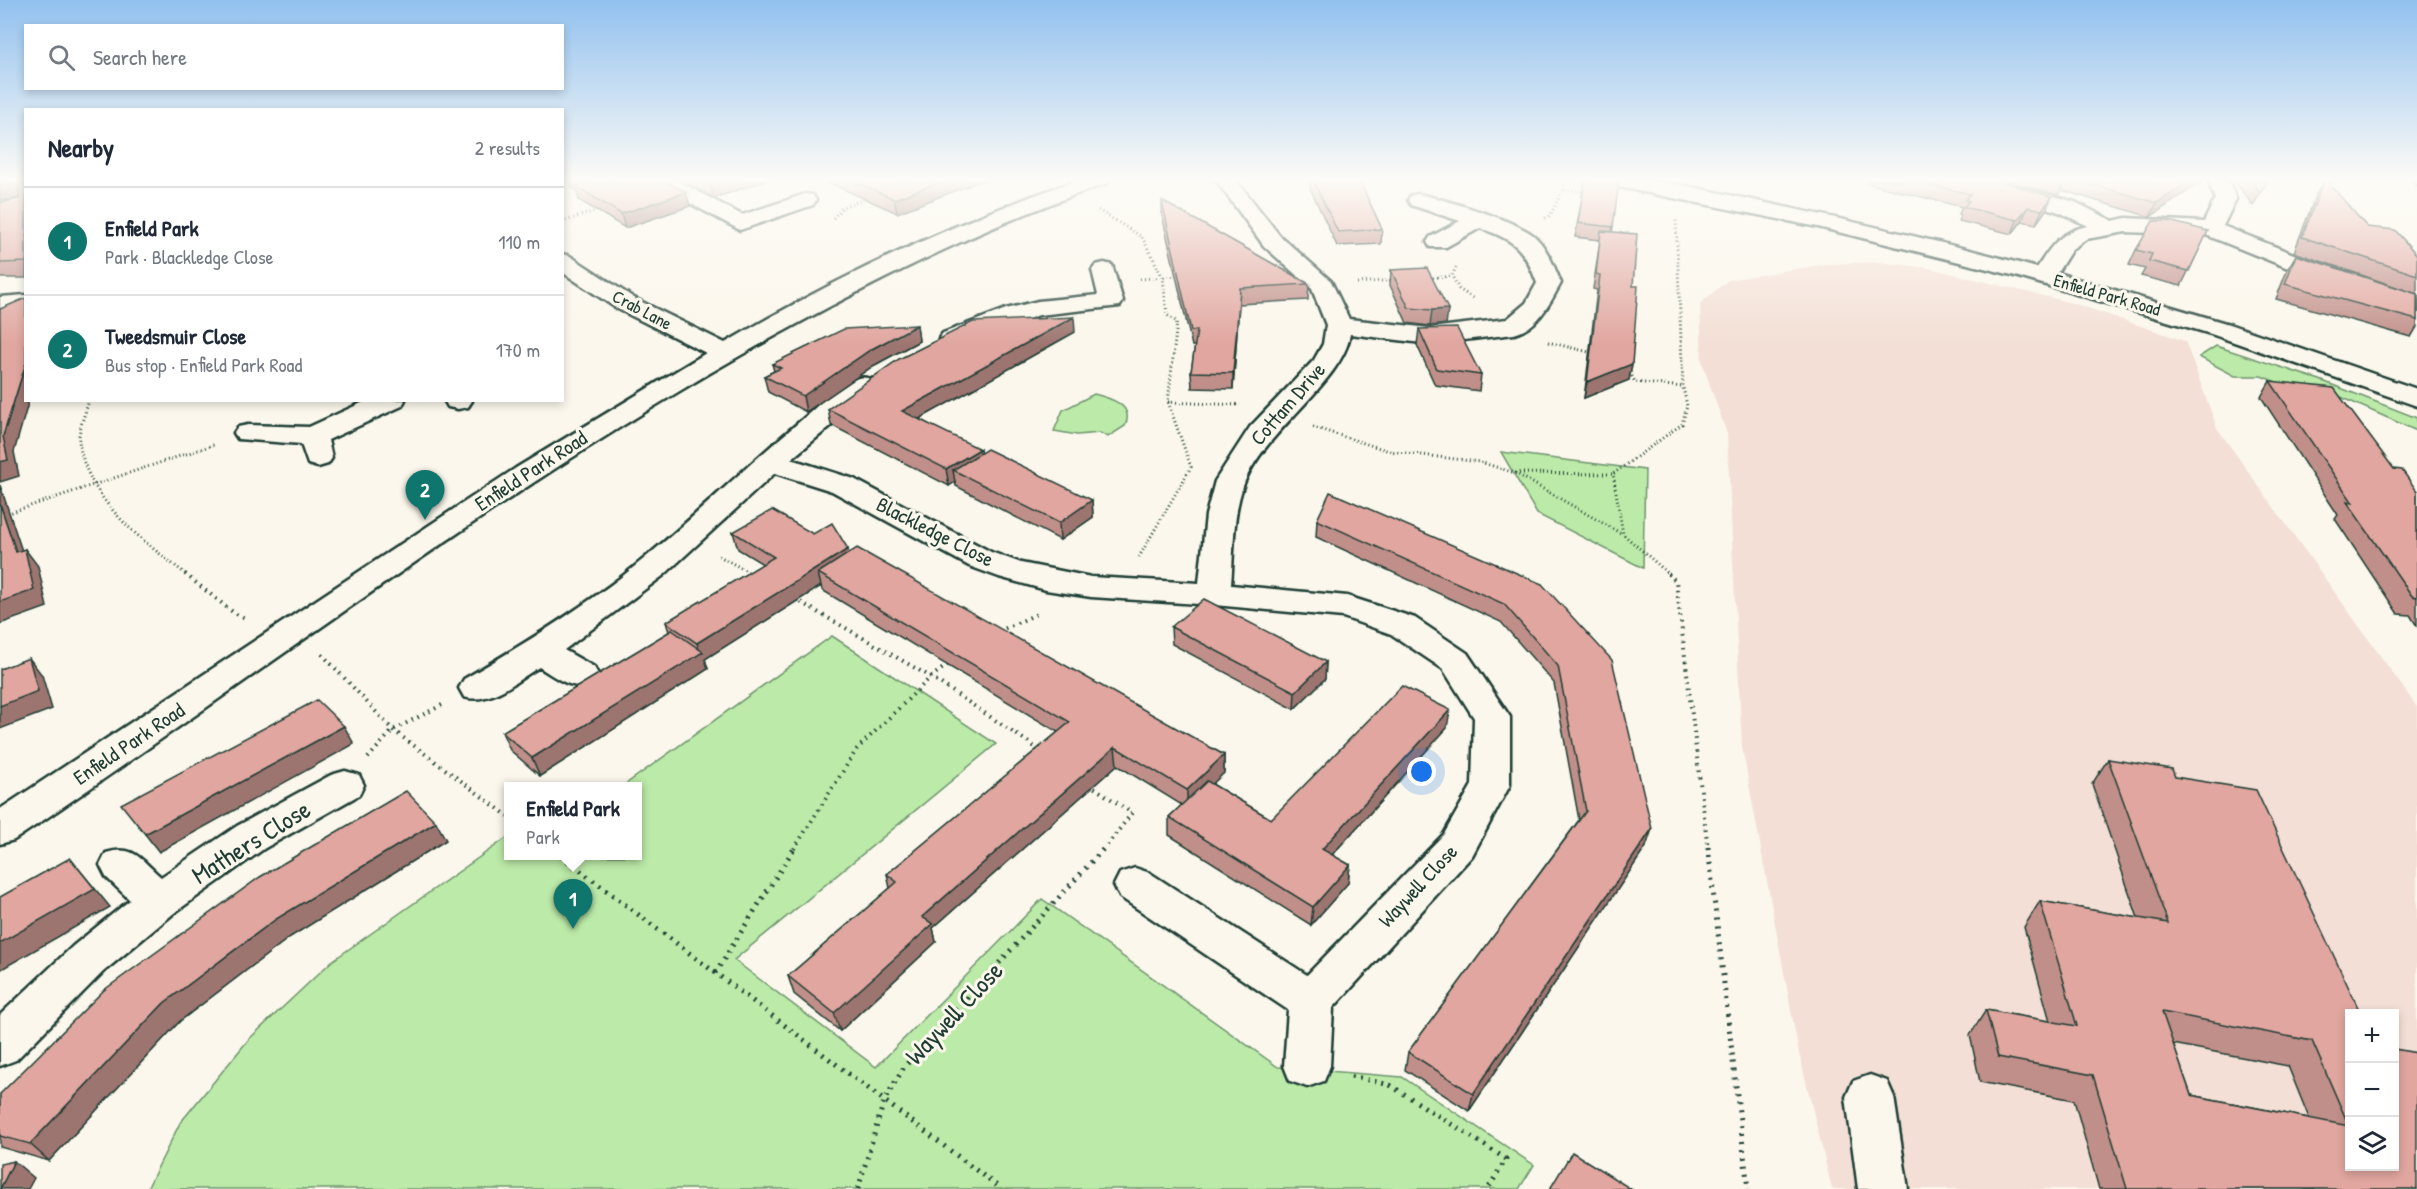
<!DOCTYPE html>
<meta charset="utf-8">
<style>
body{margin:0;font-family:"Patrick Hand",sans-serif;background:#f2f2f3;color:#1f2937}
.controls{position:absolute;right:18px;bottom:18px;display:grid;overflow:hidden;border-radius:0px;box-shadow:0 3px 9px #0003}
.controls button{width:54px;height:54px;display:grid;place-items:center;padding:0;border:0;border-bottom:2px solid #e0e1e3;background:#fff;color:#1f2937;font:30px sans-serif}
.you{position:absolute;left:1422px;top:772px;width:21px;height:21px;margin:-15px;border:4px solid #fff;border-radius:50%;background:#1a73e8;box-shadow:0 0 0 9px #1a73e833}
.badge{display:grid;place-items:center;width:39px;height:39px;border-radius:50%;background:#0f766e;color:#fff;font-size:20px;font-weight:700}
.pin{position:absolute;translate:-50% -50px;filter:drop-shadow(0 2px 3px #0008)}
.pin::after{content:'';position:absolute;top:32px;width:21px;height:18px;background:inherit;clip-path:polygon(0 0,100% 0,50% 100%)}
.popup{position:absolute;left:504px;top:782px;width:138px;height:78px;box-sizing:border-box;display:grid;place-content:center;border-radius:0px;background:#fff;filter:drop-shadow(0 2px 4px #0005);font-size:20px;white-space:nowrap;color:#747a83}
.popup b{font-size:22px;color:#1f2937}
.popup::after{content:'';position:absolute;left:50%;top:100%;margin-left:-12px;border:12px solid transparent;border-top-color:#fff}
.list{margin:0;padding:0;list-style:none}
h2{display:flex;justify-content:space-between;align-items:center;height:78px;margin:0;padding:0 24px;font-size:26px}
h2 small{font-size:20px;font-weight:400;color:#747a83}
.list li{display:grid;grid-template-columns:39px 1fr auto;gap:18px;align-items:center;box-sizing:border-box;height:108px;padding:0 24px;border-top:2px solid #e0e1e3}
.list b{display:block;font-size:22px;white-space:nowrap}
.list p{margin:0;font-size:20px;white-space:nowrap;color:#747a83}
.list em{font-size:20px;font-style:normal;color:#747a83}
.icon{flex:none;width:33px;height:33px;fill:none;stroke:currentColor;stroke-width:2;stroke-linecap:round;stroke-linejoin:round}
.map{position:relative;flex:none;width:2417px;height:1189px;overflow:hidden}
.search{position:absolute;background:#fff;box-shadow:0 3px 9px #0003;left:24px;top:24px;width:540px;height:66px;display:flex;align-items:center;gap:15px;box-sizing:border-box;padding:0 21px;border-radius:0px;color:#747a83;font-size:22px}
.panel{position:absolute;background:#fff;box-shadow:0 3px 9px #0003;left:24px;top:108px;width:540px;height:294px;border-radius:0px}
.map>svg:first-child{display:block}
.built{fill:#f3dfd5;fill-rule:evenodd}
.green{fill:#bceaa8;stroke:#6e946e;stroke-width:1.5}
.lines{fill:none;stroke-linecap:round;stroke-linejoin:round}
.minor-casing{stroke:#1f3d34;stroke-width:5}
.path-far2{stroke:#1f3d34;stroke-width:3;stroke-dasharray:1 3;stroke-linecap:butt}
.path-far1{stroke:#1f3d34;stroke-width:4;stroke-dasharray:1.5 5;stroke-linecap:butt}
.path{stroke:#1f3d34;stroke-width:5;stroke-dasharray:2 6;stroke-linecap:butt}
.minor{fill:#fbf7ec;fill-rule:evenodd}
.wall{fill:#c18f89;stroke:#1f3d34;stroke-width:1.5;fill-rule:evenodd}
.shaded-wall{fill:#9d746f;stroke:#1f3d34;stroke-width:1.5}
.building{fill:#e0a69f;stroke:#1f3d34;stroke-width:1.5;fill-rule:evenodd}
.labels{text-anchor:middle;stroke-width:6;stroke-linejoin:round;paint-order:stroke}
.far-street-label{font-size:18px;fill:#1f3d34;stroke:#fbf7ec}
.street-label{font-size:21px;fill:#1f3d34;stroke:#fbf7ec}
.near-street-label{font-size:26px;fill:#1f3d34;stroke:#fbf7ec}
</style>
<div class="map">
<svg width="2417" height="1189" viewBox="0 0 2417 1189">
<rect width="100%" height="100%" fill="#fbf7ec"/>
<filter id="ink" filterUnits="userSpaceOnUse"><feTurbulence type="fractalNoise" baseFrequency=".0167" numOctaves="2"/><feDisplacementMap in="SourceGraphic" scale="12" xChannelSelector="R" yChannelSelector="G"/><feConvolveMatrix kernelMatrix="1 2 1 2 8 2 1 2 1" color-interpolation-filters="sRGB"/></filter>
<g filter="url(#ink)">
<!-- built -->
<path class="built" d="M1879,262L1929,268L2076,304L2185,341L2217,428L2417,707V1189H1832L1799,1053L1742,747L1727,434L1702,362L1700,304L1728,280L1827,264ZM2350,1014H2394V1166H2350Z"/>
<!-- green -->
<g class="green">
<polygon points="2216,346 2320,380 2417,418 2417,431 2332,393 2309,394 2261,376 2235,376 2199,357"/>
<path d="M1094,394C1110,398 1135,405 1125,426L1108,437L1100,433L1077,435L1054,431L1063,410Z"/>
<polygon points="1501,452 1645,470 1643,568 1537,514"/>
<polygon points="832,636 996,744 734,960 876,1067 1042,899 1278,1067 1402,1077 1534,1165 1519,1189 147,1189 180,1123 249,1039 332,961 508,837 508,856 638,856 638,786 623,786"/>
</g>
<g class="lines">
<!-- minor casing -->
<g class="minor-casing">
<g id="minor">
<polygon points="651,180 676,180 742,215 805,194 813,195 816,200 813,205 740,230 654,184"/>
<path d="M1079,180H1109L1106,184C1002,219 904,267 808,318C528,468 277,664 14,840L0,844V809L516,468L706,353L616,308L562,272V254L570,256L634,298L725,343C836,278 957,220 1079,180Z"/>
<path d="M1216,180H1236L1280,236L1331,281L1349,319L1430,328L1507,319L1526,303L1537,283C1524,248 1515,240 1480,228L1446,247H1430L1427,242L1430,237L1460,221L1411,205L1408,200L1411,195L1419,194C1446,200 1512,219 1533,235C1547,247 1554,266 1561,283C1550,303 1538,328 1514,334L1430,344L1350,334C1344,380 1266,430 1245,481C1232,512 1234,552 1231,585L1347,596L1415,618L1467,653L1510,717V785L1472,856L1333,1008L1330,1066L1324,1081L1307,1087L1290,1081L1284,1066L1288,1010L1120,897L1114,885L1120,873L1135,868L1150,873L1307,975L1444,834L1472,785L1474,718L1443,669L1391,634L1343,617L1214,605L1091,597L1046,590L999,577L969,566L832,491L775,473L664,575L564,650L594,667L599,676L594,685C572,691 557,678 539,667C517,680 491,705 464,697L459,688L464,679C519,647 573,614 624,575C685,527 739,472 798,423C815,409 835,387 856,379C862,376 867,378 873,379L877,385L873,391L791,459L854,479L991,552L1021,563L1091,577L1199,583L1206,515L1215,481L1250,427L1314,360L1323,344L1326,325L1312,289L1264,246Z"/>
<path d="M1604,180C1654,175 1707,191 1757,201C1851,221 1945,242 2037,268C2051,246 2061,231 2088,226L2059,212L1968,184L1965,180H1996L2075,202L2113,221L2126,218L2204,222L2215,199L2208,180H2228L2236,199L2223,226L2309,260L2417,296V311L2293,270L2206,235L2126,232L2086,239L2072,249L2057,273L2229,324L2417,389V406L2211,334L2012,275L1818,227L1614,186L1607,184Z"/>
<polygon points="1104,263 1112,265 1123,301 1120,306 1039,315 952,346 943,343 939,338 943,333 1006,309 1038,301 1098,295 1092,270 1096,265"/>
<polygon points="26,295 26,309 0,311 0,297"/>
<polygon points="368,400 405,400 402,406 328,440 332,458 328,464 318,467 308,464 301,444 238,439 234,433 238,427 248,425 309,427"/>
<polygon points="444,400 472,400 472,401 468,407 458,409 448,407"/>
<path d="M345,771L359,775L364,785L359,795L265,848L174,913L103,972L16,1060L0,1066V1015L73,946L130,900L106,877L100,865L106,853C134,844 141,860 161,877L237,826L331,775Z"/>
<polygon points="1870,1075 1887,1081 1894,1097 1908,1189 1858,1189 1846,1097 1853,1081"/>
</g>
</g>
<!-- path-far2 -->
<g class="path-far2">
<polyline points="1563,190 1564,180"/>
<polyline points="840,208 870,197"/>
<polyline points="1098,210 1142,237 1163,278 1167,315 1177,322 1168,402 1191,467 1139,557"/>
<polyline points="833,218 842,208"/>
<polyline points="1545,218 1550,216 1563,190 1585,192"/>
<polyline points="562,222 602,209"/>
<polyline points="1456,267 1452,276 1459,289 1474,299"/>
<polyline points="1429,278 1452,276"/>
<polyline points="1140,279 1180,276"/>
<polyline points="1357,283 1394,280"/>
<polyline points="1548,342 1593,353"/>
<polyline points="1628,369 1635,382 1683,387"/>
<path d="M89,400C86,412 78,429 79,441C87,501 142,540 187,575"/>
<polyline points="1168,402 1240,405"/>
<polyline points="1313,427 1389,451 1480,462 1515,473 1622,534"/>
<polyline points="1515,473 1613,474"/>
<polyline points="0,516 216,444"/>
<polyline points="719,556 752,574"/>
<polyline points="1670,575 1623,534 1613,474 1682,424 1687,406 1683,387 1676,220"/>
</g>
<!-- path-far1 -->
<g class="path-far1">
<polyline points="185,574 234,613 247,619"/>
<polyline points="1668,574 1676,581 1708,849"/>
<polyline points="795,599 931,677 1041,751"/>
<polyline points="999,631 1039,613"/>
<polyline points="322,654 393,730 508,816"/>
<polyline points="368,758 393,730 444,704"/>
<polyline points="1089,784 1132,813 1104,849"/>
<polyline points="794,849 857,749 931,677 950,663"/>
</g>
<!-- path -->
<g class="path">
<polyline points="1708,847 1748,1189"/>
<polyline points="561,856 1001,1189"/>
<polyline points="715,973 795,847"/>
<polyline points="1351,1076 1390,1085 1506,1159 1488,1189"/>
<polyline points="858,1189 884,1101 904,1067 1105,847"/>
</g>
<!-- minor -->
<use href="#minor" class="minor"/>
</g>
<!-- wall -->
<g class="wall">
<polygon points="26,180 26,278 0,278 0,203 19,199"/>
<polygon points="570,180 663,180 690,206 625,228 579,200 576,190 572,188"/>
<polygon points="680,180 767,180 714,198"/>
<polygon points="823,180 983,180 897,213"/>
<polygon points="1310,180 1359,180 1382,229 1381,244 1337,246 1310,188"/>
<polygon points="1585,180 1613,227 1612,232 1633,286 1632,364 1629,380 1584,398 1597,290 1593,289 1600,240 1575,237"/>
<polygon points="1867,180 1996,180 2046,210 2036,224 2022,221 2012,234 1959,221 1961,215 1959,214 1962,207 1866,183"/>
<polygon points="2003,180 2204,180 2150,217 2061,190 2058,195"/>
<polygon points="2234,180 2268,180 2253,206"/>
<polygon points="2324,180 2367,227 2417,255 2417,294 2294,252 2317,192"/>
<polygon points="2411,180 2417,180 2417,186"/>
<polygon points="1162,201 1309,284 1308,300 1239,304 1233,389 1192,388 1191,372 1195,346 1192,346 1162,215"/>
<polygon points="2208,231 2181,286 2141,276 2145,269 2129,265 2136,250"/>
<polygon points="2296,255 2417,294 2417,327 2411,337 2276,299 2287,270"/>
<polygon points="1391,270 1448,309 1446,324 1430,326 1407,323 1390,285"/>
<polygon points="917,325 919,341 873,366 806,412 768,392 764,376 774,371 772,364"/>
<polygon points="1419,329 1481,375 1479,391 1435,385 1417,345"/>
<polygon points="1075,332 919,419 980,453 1092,500 1093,517 1060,540 956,486 955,482 949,486 831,425 828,409"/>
<polygon points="2270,381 2394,469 2417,491 2417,626 2410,615 2398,614 2335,519 2338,515 2261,397"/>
<polygon points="1317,520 1542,584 1646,847 1469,1111 1405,1070 1408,1052 1579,820 1554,683 1501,622 1316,537"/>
<polygon points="733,532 813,534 849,553 1224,755 1224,773 1212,784 1271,819 1447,728 1332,855 1350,865 1348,883 1311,925 1169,835 1169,817 1182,805 1117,765 933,928 936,942 840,1031 794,994 788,976 890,888 887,874 1058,732 822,590 821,586 705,659 708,669 540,776 510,750 502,732 669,632 666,622 763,564 738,549"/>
<polygon points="1171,627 1326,662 1325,679 1294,709 1172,644"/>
<path d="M2108,759L2175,777L2417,1189H2099L2074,1100L1980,1082L1970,1035L1986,1010L2050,1021L2024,927L2040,901L2138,918L2092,784ZM2173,1044L2288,1066L2309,1118L2191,1095Z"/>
<polygon points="446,840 290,937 180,1021 49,1161 0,1147 0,1094"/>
</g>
<!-- shaded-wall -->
<g class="shaded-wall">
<polygon points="723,180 767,180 714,198 710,184"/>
<polygon points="945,180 983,180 897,213 894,199"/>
<polygon points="2065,180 2066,180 2061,190 2058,195"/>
<polygon points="2191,180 2204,180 2150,217 2157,203"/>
<polygon points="19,183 26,198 0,201 0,186"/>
<polygon points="686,192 690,206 625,228 621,214"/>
<polygon points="2052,197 2046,210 2036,224 2042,210"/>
<polygon points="2028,207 2022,221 2012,234 2017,220"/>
<polygon points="1240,288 1239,304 1233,389 1233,373"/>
<polygon points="1448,309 1446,324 1430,326 1432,310"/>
<polygon points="1074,317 1075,332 905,427 902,411"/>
<polygon points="917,325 919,341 873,366 806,412 803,396 870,350"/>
<polygon points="26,363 26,400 29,400 14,452 19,476 0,482 0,462 3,436"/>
<polygon points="1632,364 1629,380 1584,398 1587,382"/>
<polygon points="980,449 982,465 953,470 955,482 949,486 946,469"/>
<polygon points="0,485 28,569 16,552 0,504"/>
<polygon points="1092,500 1093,517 1060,540 1059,523"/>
<polygon points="25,549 38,566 47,607 0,624 0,602"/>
<polygon points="848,549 852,566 818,573 821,586 705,659 708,669 540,776 532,758 700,653 697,643"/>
<polygon points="29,658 42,675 52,709 0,729 0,706"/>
<polygon points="1326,662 1325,679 1294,709 1295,692"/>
<polygon points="1450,710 1447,728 1321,867 1322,849"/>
<polygon points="344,726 354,744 159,852 145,834"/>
<polygon points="1115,747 1117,765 933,928 936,942 840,1031 834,1013 922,917"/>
<polygon points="1224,755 1224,773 1187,808 1187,790"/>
<polygon points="436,822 446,840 290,937 180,1021 49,1161 30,1144 164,1003 276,919"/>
<polygon points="1652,829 1646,847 1469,1111 1473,1094"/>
<polygon points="70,858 110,907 0,970 0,943"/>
<polygon points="1350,865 1348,883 1311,925 1313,907"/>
<polygon points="14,1161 34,1178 28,1189 0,1189"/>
</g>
<!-- building -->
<g class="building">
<polygon points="0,180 26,180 26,262 0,263 0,203 19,199 19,183 0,186"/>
<polygon points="579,180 663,180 686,192 621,214 575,186 585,183"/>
<polygon points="703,180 723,180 710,184"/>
<polygon points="851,180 945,180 894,199"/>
<polygon points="1313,180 1359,180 1382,229 1338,232"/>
<polygon points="1585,180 1619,180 1613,227 1578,223"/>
<polygon points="1911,180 1996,180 2052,197 2042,210 2028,207 2017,220 1964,207 1969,201 1965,200 1970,194"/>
<polygon points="2077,180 2191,180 2157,203"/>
<polygon points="2251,180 2268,180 2260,193"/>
<polygon points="2324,180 2326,180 2367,227 2395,230 2417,255 2417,275 2302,237"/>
<polygon points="1162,201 1309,284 1240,288 1233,373 1191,372 1197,330 1191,331"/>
<polygon points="2153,221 2169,221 2208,231 2189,271 2149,261 2152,254 2136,250"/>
<polygon points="1601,231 1637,234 1633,286 1638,286 1632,364 1587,382 1600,275 1596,274"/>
<polygon points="2296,255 2417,294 2417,320 2285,284"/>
<polygon points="1427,268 1448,309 1432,310 1409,308 1391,270"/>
<polygon points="26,298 26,363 3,436 8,460 0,462 0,309"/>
<polygon points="1074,317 902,411 980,449 946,469 828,409 899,359 973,322"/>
<polygon points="917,325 870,350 803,396 764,376 781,368 772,364 844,329"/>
<polygon points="1457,328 1481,375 1437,369 1419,329"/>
<polygon points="2270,381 2334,388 2394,469 2402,470 2417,491 2417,597 2412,596 2347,502 2353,503"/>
<polygon points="987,449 1092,500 1059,523 953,470"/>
<polygon points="1330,492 1542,584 1612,660 1652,829 1473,1094 1408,1052 1586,811 1558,666 1504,604 1317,520"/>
<polygon points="0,504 16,552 25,549 34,590 0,602"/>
<polygon points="772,510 813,534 832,523 848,549 697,643 666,622 774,557 733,532"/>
<polygon points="857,548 1224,755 1187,790 1115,747 922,917 933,924 834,1013 788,976 897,882 887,874 1070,722 818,573"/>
<polygon points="1204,599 1326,662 1295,692 1171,627"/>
<polygon points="672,630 703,652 532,758 502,732"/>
<polygon points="29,658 38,691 0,706 0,669"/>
<polygon points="1402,686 1450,710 1322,849 1350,865 1313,907 1169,817 1207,781 1271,819"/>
<polygon points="317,700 344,726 145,834 121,804"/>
<path d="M2108,759L2172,769L2175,777L2256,790L2361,1014H2349V1167H2394V1049L2417,1053V1189H2127L2093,1075L1998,1057L1986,1010L2077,1026L2040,901L2168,923ZM2162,1012L2312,1041L2349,1126L2191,1095Z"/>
<polygon points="406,791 436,822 276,919 164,1003 30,1144 0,1136 0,1094 104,990 260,877"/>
<polygon points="70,858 95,889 0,943 0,897"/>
<polygon points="1572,1152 1631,1189 1550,1189"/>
<polygon points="14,1161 0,1189 0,1164"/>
</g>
</g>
<!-- sky -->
<linearGradient id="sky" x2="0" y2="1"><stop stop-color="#92c1ef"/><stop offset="0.52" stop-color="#fdfbf6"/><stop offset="1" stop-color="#fdfbf6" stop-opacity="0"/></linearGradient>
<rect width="2417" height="346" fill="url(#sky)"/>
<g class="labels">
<!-- far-street labels -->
<g class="far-street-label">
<text transform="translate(2107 295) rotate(16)" y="6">Enfield Park Road</text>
<text transform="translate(642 310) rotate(28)" y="6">Crab Lane</text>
</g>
<!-- street labels -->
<g class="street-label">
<text transform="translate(1288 404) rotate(-49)" y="7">Cottam Drive</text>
<text transform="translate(531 471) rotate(-33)" y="7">Enfield Park Road</text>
<text transform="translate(935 532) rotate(27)" y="7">Blackledge Close</text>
<text transform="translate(129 744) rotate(-34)" y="7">Enfield Park Road</text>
<text transform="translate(1418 886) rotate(-47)" y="7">Waywell Close</text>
</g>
<!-- near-street labels -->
<g class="near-street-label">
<text transform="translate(251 842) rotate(-32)" y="9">Mathers Close</text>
<text transform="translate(954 1013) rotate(-47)" y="9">Waywell Close</text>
</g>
</g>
</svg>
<div class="controls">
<button>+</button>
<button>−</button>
<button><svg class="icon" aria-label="layers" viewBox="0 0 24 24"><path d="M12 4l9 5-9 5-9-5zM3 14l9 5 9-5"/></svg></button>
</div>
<div class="you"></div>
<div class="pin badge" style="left:573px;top:929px">1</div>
<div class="popup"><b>Enfield Park</b>Park</div>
<div class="pin badge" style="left:425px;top:520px">2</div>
<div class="search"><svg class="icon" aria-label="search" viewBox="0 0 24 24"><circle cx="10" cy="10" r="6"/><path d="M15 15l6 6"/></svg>Search here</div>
<section class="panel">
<h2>Nearby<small>2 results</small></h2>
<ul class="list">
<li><span class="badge">1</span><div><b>Enfield Park</b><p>Park · Blackledge Close</p></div><em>110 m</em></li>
<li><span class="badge">2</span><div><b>Tweedsmuir Close</b><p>Bus stop · Enfield Park Road</p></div><em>170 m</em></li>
</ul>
</section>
</div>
